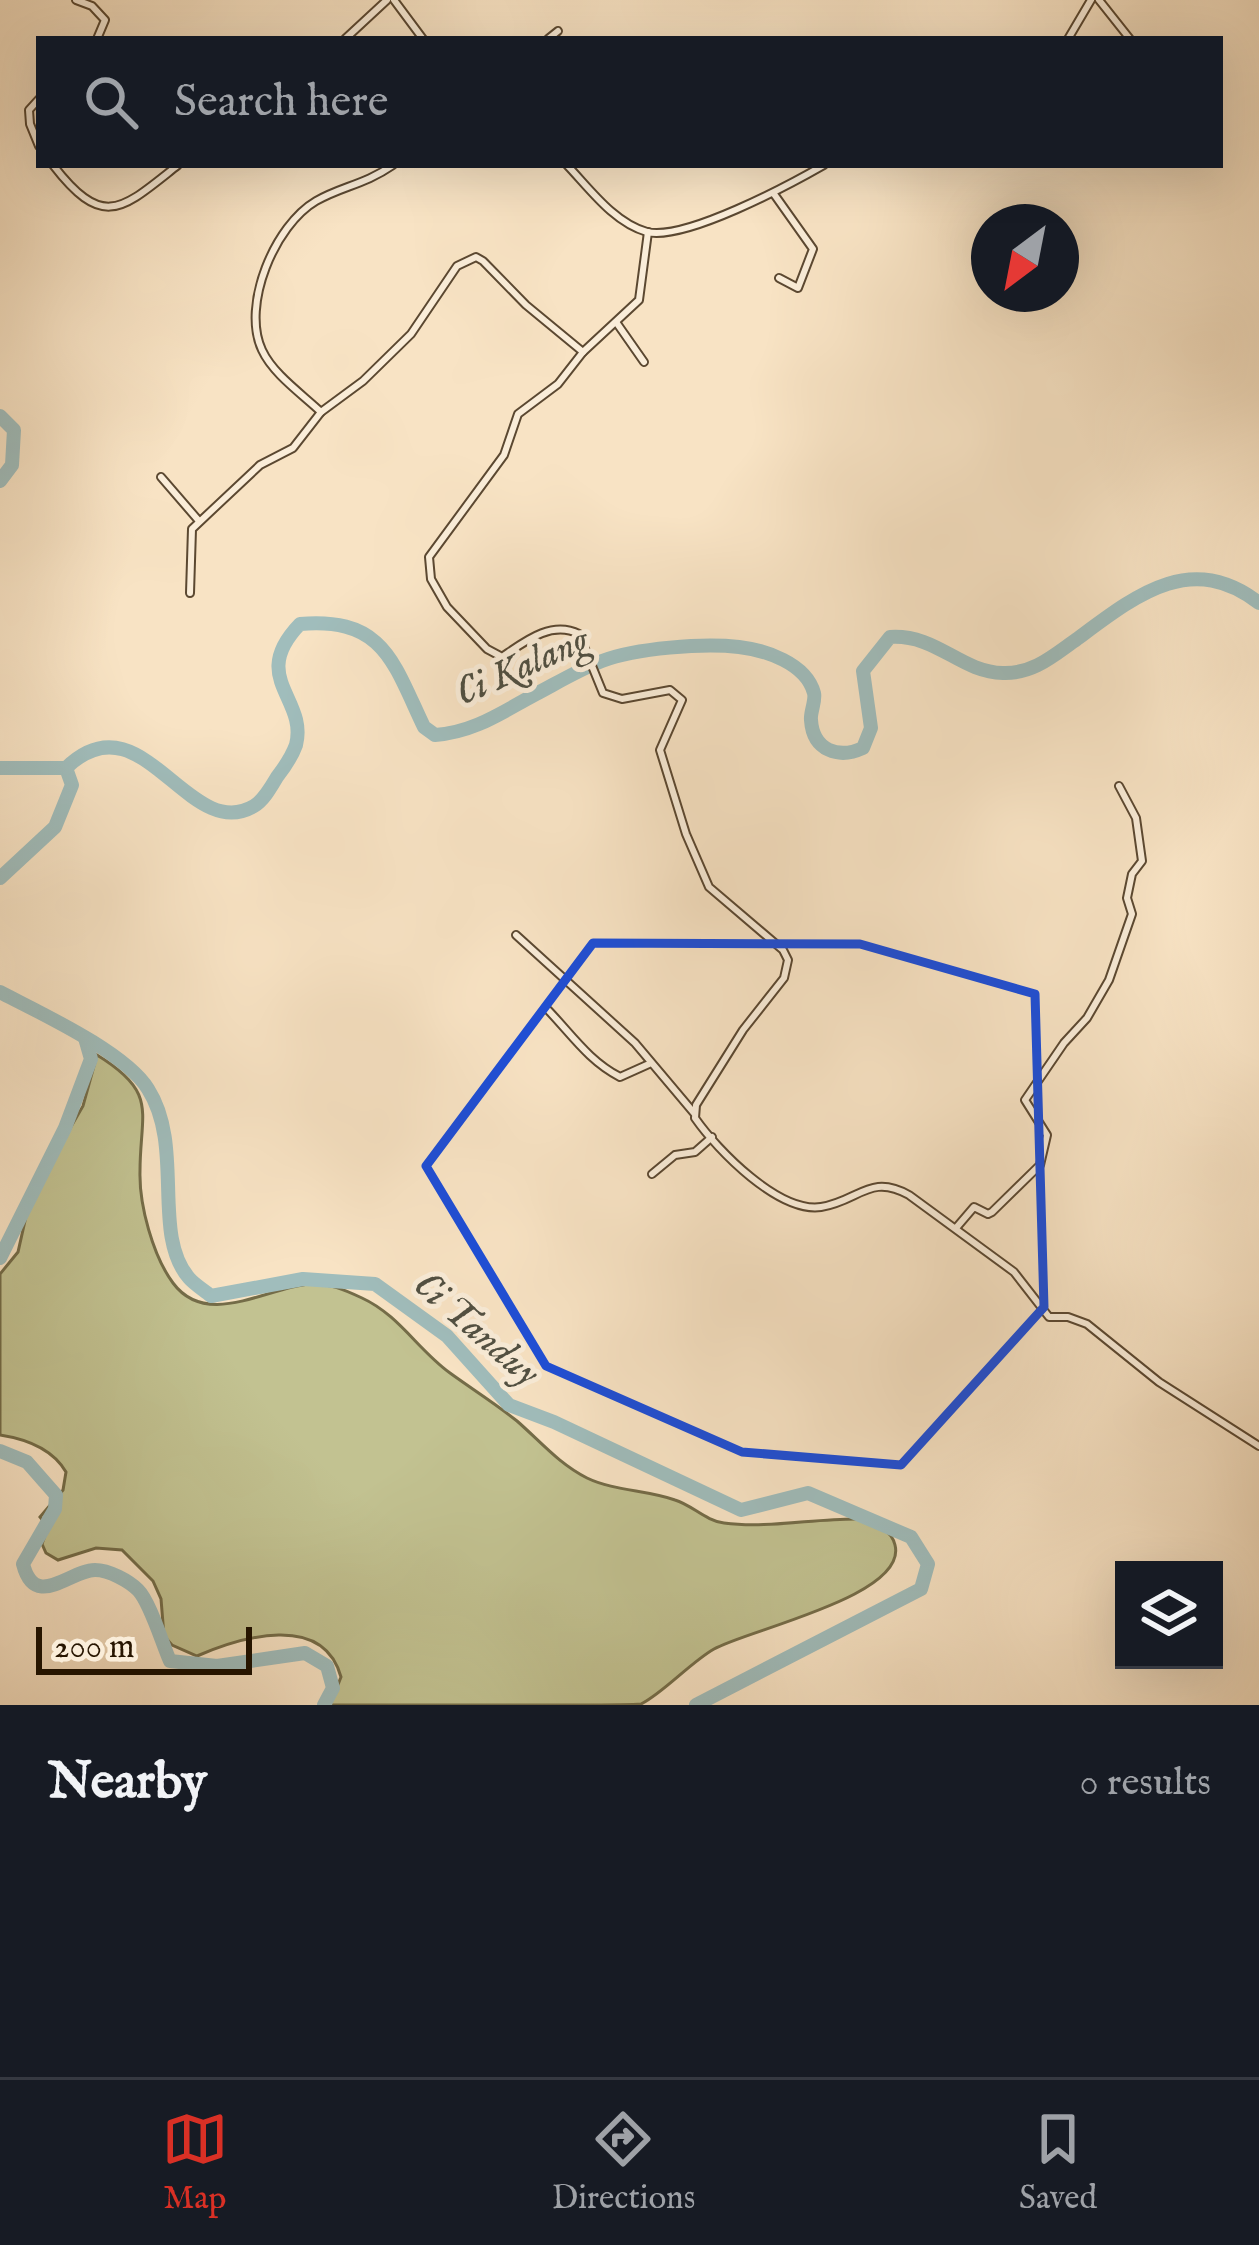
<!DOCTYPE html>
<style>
body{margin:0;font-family:"IM FELL English",serif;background:#242831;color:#f1f3f6}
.controls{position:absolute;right:36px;bottom:36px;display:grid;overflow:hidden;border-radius:0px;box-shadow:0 12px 48px #0002}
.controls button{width:108px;height:108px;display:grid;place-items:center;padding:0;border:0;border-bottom:3px solid #363941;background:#171b24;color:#f1f3f6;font:60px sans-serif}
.compass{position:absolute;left:971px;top:204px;width:108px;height:108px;border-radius:50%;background:#171b24;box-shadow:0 12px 48px #0002;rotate:212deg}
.scale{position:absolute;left:36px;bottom:30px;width:216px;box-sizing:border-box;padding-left:12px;border:6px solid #271500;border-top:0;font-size:33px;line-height:42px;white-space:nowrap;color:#271500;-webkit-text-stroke:9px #faedd9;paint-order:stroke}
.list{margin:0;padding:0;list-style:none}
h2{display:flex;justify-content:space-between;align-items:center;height:156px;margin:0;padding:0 48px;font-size:51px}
h2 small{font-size:39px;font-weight:400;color:#9ea1a6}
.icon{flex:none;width:66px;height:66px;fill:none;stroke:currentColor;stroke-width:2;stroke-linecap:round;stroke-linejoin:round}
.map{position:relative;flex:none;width:1259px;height:1705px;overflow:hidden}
.search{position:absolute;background:#171b24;box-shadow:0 12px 48px #0002;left:36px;right:36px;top:36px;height:132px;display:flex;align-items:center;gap:30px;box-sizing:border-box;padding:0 42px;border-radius:0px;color:#9ea1a6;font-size:45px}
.sheet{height:372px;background:#171b24}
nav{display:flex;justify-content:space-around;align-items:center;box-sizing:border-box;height:168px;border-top:3px solid #363941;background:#171b24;font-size:33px;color:#9ea1a6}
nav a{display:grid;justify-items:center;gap:6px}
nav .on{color:#d93025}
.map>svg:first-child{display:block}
.green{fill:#c2c291;stroke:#746c48;stroke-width:3}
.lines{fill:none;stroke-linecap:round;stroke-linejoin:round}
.river{stroke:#a0bdbc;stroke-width:14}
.street-casing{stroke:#5b4831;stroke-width:10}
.street{stroke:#faedd9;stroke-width:6}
.marked{fill:none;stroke:#1d4ed8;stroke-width:9;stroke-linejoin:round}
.labels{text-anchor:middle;stroke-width:10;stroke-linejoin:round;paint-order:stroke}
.water-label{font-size:39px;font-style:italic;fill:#515042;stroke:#faedd9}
</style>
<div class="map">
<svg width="1259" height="1705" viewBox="0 0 1259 1705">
<rect width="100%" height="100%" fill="#f8e3c4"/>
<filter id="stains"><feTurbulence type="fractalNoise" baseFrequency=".00167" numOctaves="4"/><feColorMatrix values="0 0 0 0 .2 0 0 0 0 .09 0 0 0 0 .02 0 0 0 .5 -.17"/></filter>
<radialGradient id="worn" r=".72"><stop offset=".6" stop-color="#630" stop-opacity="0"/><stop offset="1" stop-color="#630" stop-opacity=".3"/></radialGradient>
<!-- green -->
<path class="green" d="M97,1055C159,1093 140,1112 140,1171C139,1205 153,1256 173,1283C207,1329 268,1287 310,1284C329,1283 345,1290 362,1298C399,1315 418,1350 450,1373C472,1389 496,1404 517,1421C540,1441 559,1464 587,1478C614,1491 647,1490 675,1500C692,1505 706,1521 724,1523C768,1529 816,1518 860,1519C874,1524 891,1528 895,1545C908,1596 747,1630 714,1649C691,1662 662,1694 641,1704C631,1705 591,1705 577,1705C495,1705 413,1705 330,1705L341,1677C323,1612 241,1637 197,1656L172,1645L164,1636L161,1599L153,1581L122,1550L96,1548L58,1560L46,1553L42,1544L48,1527L40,1517L63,1490L66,1472C52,1448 26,1439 0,1435V1274L18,1252L27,1212L43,1175L83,1106Z"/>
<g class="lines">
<!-- river -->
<g class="river">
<polyline points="0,416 14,430 12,465 0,481"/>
<polyline points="0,768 66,768 72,785 55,827 0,878"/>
<path d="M66,768C142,694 188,845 254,806C264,800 271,787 277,777C284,768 292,756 296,745C308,698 248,678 300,624C384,617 393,662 424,727L435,735C475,732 502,712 536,694C557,683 580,669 602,661C636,648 703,643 739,647C765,650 806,663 814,693C816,701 810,712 811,720C813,751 839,759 863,748L871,728L863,671L890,637C937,634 960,672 1003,673C1034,674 1054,655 1077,639C1135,596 1191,550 1259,603"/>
<path d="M0,992C40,1013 125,1052 148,1089C185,1147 151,1234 189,1278C195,1285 204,1290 211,1296L303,1279L375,1284L447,1336L509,1405L554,1422L741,1510L808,1493L911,1537L928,1564L921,1589L696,1705"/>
<polyline points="0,1258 65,1128 91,1059 85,1038"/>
<path d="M0,1451L27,1462L56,1495L55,1509L23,1564C35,1611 70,1570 95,1570C109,1570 129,1581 138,1590C150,1602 162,1643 170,1661L217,1666L305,1653L327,1666L333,1688L324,1705"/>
</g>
<!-- street casing -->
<g class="street-casing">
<g id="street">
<polyline points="76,0 92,6 105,20 97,39"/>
<polyline points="394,0 423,39"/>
<polyline points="1099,0 1130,39"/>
<polyline points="345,39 387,0"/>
<polyline points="548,39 558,31"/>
<polyline points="1068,39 1091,0"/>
<polyline points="39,99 29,110 30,124 39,146"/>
<path d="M53,165C104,231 122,209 178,165"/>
<path d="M567,165C589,188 614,223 647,232C685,241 789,185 824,165"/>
<polyline points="774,194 813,249 798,288 779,278"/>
<path d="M648,232L639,300L583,352L558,384L518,414L504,455L429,557L431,579L447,607L487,649L502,657C524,642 551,620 579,634L603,693L622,699L670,690L682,700L660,750L686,834L709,887L783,950L788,960L784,978L743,1030L696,1105L695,1118C718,1151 779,1213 821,1207C859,1201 870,1173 909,1195L1014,1272L1049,1317H1068L1087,1324L1159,1382L1259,1446"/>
<polyline points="616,322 644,362"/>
<path d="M321,412C302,394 273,374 262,350C241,305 275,225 316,201C342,186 364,185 393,165"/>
<polyline points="161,477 199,521"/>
<polyline points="190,593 192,529 260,465 293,448 321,412 363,381 411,334 457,266 476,257 483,261 526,305 583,352"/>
<polyline points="516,935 635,1043 694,1113"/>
<path d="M548,1010C572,1035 589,1061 620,1077L649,1064"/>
<polyline points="652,1174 675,1155 695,1152 712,1137"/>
<polyline points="956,1228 974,1207 988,1214 992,1212 1040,1165 1047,1135 1025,1100 1064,1043 1087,1018 1109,980 1132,914 1127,898 1132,874 1142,861 1136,818 1119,786"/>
</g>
</g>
<!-- street -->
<use href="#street" class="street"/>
</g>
<!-- marked area -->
<path class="marked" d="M593,943L860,944L1035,994L1044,1307L901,1465L742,1452L546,1366L426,1166Z"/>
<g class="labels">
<!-- water labels -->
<g class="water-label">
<text transform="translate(521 664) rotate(-24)" y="14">Ci Kalang</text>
<text transform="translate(478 1327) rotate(41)" y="14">Ci Tanduy</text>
</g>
</g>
<rect width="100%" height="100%" filter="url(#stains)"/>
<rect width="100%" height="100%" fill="url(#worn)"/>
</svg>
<div class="controls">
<button><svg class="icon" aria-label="layers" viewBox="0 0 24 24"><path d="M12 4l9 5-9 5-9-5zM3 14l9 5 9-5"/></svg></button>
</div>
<svg class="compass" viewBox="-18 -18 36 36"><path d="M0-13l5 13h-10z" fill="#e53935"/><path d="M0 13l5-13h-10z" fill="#9ea1a6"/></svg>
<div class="scale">200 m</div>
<div class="search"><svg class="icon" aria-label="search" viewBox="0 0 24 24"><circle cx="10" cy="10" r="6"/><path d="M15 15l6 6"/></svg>Search here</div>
</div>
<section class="sheet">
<h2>Nearby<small>0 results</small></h2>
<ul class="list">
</ul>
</section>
<nav>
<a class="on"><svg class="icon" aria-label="map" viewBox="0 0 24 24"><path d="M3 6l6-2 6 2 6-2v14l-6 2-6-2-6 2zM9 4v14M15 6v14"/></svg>Map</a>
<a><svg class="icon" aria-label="directions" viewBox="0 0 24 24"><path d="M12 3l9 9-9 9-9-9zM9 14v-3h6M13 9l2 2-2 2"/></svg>Directions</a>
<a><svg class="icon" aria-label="saved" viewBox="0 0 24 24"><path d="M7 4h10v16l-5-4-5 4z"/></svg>Saved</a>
</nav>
